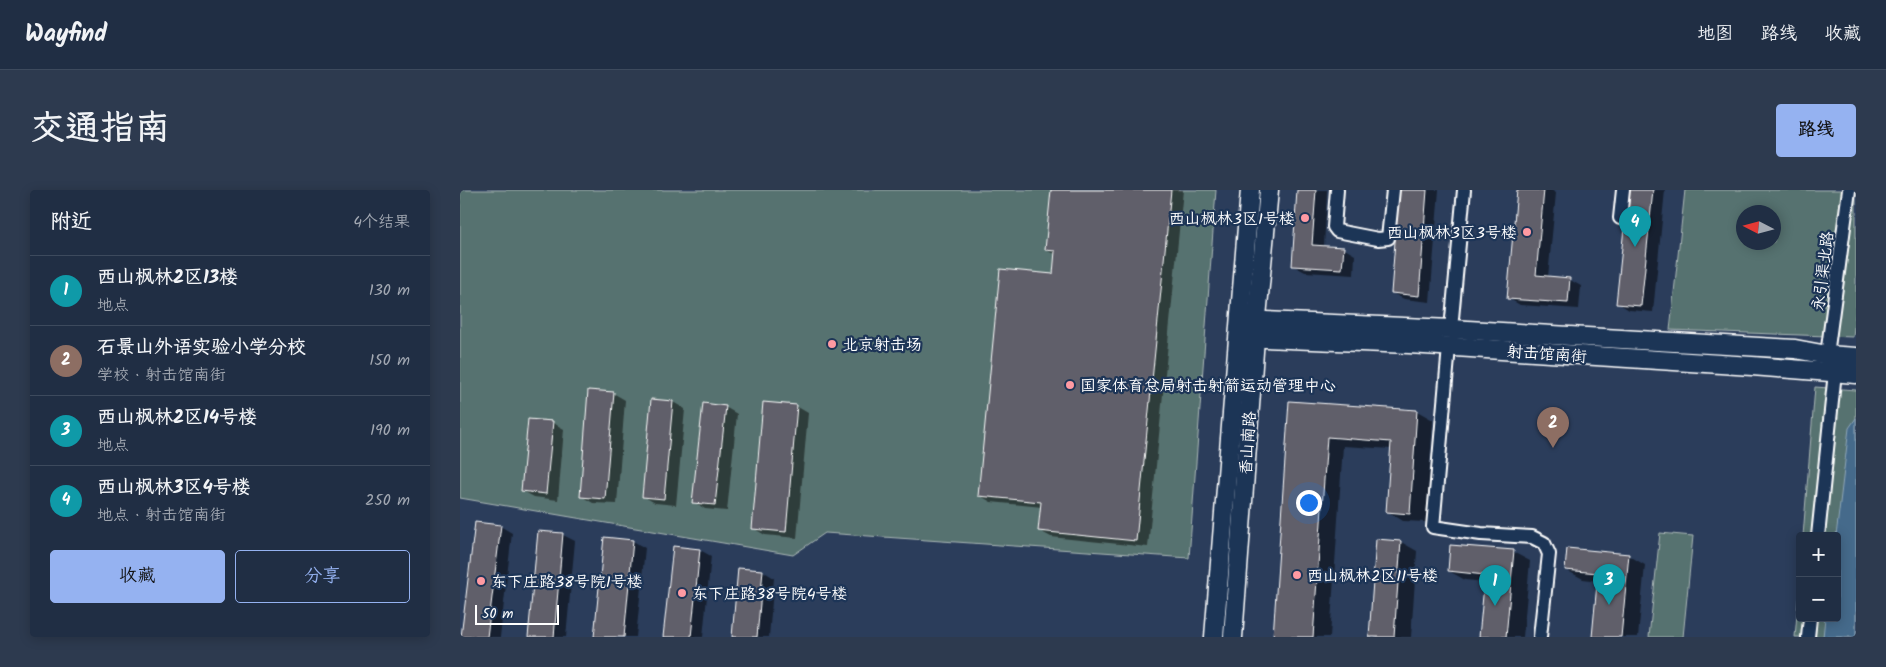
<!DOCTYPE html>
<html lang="zh">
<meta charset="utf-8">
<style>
body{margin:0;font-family:Kalam,"LXGW WenKai TC",sans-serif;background:#2d3a4f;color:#f1f3f6}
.controls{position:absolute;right:15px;bottom:15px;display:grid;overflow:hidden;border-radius:5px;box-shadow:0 2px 12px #0003}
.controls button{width:45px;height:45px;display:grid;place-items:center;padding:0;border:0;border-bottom:1px solid #3d4a5d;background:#202e44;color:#f1f3f6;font:25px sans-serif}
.compass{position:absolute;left:1276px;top:15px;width:45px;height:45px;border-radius:50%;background:#202e44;box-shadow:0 2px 12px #0003;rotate:276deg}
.scale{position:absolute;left:15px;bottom:12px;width:84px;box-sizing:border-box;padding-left:5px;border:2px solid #fff;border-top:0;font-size:14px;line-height:18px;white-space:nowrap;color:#fff;-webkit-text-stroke:4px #1d3557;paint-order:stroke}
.you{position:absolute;left:848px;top:312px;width:18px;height:18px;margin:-12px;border:4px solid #fff;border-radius:50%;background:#1a73e8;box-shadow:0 0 0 8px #1a73e833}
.badge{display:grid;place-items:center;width:32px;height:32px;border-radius:50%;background:#95b2f1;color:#fff;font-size:16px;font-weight:700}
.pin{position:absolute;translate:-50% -41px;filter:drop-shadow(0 1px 2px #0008)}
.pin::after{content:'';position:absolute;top:26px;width:18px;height:15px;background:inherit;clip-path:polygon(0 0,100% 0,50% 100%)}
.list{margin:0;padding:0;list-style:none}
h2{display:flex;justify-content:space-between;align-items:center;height:65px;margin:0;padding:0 20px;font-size:21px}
h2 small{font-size:16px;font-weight:400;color:#a2a8b2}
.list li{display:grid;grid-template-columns:32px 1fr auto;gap:15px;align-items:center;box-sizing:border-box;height:70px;padding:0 20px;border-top:1px solid #3d4a5d}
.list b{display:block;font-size:19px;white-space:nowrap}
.list p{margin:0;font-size:16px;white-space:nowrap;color:#a2a8b2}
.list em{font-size:16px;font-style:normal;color:#a2a8b2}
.actions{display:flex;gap:10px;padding:15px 20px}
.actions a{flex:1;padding:11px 0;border:1px solid #95b2f1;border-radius:5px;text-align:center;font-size:18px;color:#95b2f1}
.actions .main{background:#95b2f1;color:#111}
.map{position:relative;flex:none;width:1396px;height:447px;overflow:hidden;border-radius:5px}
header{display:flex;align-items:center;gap:30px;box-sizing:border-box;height:70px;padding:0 25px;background:#202e44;border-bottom:1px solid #3d4a5d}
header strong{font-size:24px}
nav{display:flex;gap:28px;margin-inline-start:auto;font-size:18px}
.intro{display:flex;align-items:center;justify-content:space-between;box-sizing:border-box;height:120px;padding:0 30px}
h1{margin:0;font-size:35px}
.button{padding:12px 22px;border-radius:5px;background:#95b2f1;color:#111;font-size:18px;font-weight:700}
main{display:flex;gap:30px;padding:0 30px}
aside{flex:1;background:#202e44;border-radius:5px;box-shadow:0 2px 12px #0003}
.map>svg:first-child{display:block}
.green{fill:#57726f;stroke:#abb8b7;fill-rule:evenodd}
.water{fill:#446b8b;stroke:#8fa6b9}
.shadow{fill:#0007}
.building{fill:#615f6b;stroke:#fff}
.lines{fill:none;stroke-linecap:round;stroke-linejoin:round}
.street-casing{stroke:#fff;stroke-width:16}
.secondary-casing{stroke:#fff;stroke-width:21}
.street{stroke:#1d3557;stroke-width:12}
.secondary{stroke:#1d3557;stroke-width:18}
.poi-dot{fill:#ff9aa2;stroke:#1d3557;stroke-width:2}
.labels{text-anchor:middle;stroke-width:4.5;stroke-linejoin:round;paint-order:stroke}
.poi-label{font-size:16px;fill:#fff;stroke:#1d3557;text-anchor:start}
.street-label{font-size:16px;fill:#fff;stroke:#1d3557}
</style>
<header>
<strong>Wayfind</strong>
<nav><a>地图</a><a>路线</a><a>收藏</a></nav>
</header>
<div class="intro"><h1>交通指南</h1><a class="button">路线</a></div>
<main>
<aside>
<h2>附近<small>4个结果</small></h2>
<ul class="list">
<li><span class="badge" style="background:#0f9aa8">1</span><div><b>西山枫林2区13楼</b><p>地点</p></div><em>130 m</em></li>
<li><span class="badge" style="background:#8d6e63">2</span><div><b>石景山外语实验小学分校</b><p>学校 · 射击馆南街</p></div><em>150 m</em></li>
<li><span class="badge" style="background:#0f9aa8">3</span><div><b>西山枫林2区14号楼</b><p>地点</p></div><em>190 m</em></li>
<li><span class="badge" style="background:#0f9aa8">4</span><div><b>西山枫林3区4号楼</b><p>地点 · 射击馆南街</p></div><em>250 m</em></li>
</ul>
<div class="actions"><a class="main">收藏</a><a>分享</a></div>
</aside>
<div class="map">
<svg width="1396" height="447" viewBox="0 0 1396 447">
<rect width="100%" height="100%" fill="#2b3d5b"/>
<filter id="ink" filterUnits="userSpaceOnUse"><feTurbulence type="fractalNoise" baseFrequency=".02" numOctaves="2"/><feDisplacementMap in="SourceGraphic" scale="10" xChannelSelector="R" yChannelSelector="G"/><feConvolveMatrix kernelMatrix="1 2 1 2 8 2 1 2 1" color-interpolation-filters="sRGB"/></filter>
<g filter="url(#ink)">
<!-- green -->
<g class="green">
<polygon points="0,0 756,0 729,368 365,343 333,365 0,308"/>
<path d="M1225,0H1396V117L1393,147L1210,140ZM1284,22H1314V52H1284Z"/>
<polygon points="1355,197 1396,200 1396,447 1335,447 1340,390 1340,428 1377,428 1377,346 1343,346"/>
<polygon points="1200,343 1233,346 1223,447 1189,447"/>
</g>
<!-- water -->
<polygon class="water" points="1396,228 1396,447 1363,447 1365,428 1377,428 1377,346 1376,346 1389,238"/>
<!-- shadow -->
<g class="shadow">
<polygon points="592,0 723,0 688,357 591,347 580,341 582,317 531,312 519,305 594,85 596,65 586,60"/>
<polygon points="839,0 867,0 864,57 883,58 895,65 894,85 845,82 834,76"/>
<polygon points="941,0 979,0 970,112 944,109 932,103"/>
<polygon points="1058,0 1091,0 1096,3 1088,87 1110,90 1121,96 1119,119 1060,115 1048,108"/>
<polygon points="1169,0 1205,0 1193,122 1169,120 1158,113"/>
<polygon points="153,203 165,210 157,314 133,313 121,306"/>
<polygon points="192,210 213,212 225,219 216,315 195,313 183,306"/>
<polygon points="830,212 957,221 973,230 966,332 943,331 927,321 932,259 883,256 870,447 814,447"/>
<polygon points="336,216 348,223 337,348 305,345 293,338"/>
<polygon points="265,217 277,224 267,321 245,319 234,312"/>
<polygon points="93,233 104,239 98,310 74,307 63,301"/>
<polygon points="40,336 52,343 40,447 3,447"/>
<polygon points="79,343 103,345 115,351 106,447 69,447"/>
<polygon points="145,348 173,351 185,358 176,447 135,447"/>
<polygon points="941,352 957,361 951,447 910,447"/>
<polygon points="240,360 251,366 243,447 204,447"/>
<polygon points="1053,362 1070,371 1063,447 1020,447 1025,392 1005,390 989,381"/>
<polygon points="1168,365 1185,375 1178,447 1133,447 1138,391 1123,389 1106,380"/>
<polygon points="303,381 314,388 309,447 273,447"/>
</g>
<!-- building -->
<g class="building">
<polygon points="591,0 711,0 676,351 578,341 581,312 518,306 540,79 593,84 595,61 585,60"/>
<polygon points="837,0 856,0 852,55 884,57 882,79 832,76"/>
<polygon points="939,0 967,0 959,106 931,103"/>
<polygon points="1057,0 1084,0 1076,85 1110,88 1108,113 1047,109"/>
<polygon points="1168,0 1193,0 1181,116 1156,114"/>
<polygon points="128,200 154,202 145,309 120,307"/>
<polygon points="191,209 213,211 204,309 182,307"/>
<polygon points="829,211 957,220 950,324 926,322 931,252 867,247 853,447 813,447"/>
<polygon points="303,212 337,215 326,342 292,339"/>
<polygon points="243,213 266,216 255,315 232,313"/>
<polygon points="68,229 93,231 86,304 61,301"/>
<polygon points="15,332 41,335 27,447 1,447"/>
<polygon points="78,341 103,343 94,447 68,447"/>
<polygon points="144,347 173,350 164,447 134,447"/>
<polygon points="916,349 941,351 934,447 909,447"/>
<polygon points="990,355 1054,360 1046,447 1019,447 1025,385 988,381"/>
<polygon points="213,356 240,359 231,447 203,447"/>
<polygon points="1107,358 1169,364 1161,447 1132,447 1138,383 1105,380"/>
<polygon points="278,378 303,380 297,447 272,447"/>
</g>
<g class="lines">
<!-- street casing -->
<g class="street-casing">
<g id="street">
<polyline points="877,0 874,37 877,41 918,49 928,48 933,0"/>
<polyline points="1160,28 1163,0"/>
<polyline points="991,139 1004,0"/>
<polyline points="989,157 973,337 1021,344 1072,347 1084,353 1089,364 1080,447"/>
<polyline points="1367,165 1389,0"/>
<polyline points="1358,346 1375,182"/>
<polyline points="1348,447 1350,428"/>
</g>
</g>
<!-- secondary casing -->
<g class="secondary-casing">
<g id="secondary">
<polyline points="780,130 991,139 1335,159 1367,165 1396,167"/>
<polyline points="779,147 949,154 1292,176 1396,184"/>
<polyline points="754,447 790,0"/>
<polyline points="773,447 795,148 809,0"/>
</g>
</g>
<!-- street -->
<use href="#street" class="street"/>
<!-- secondary -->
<use href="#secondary" class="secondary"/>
</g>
</g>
<!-- markers -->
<g class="poi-dot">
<circle cx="845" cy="28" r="5"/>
<circle cx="1067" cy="42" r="5"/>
<circle cx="372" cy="154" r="5"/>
<circle cx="610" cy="195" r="5"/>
<circle cx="837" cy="385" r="5"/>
<circle cx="21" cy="391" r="5"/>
<circle cx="222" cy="403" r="5"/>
</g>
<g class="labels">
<!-- poi labels -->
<g class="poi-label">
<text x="835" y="34" text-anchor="end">西山枫林3区1号楼</text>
<text x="1057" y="48" text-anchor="end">西山枫林3区3号楼</text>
<text x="382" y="160">北京射击场</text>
<text x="620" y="201">国家体育总局射击射箭运动管理中心</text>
<text x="847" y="391">西山枫林2区11号楼</text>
<text x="31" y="397">东下庄路38号院1号楼</text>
<text x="232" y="409">东下庄路38号院4号楼</text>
</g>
<!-- street labels -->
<g class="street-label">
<text transform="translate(1362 81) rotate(-83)" y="6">永引渠北路</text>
<text transform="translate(1087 163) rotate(4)" y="6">射击馆南街</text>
<text transform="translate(787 253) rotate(-86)" y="6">香山南路</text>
</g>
</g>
</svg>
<div class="controls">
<button>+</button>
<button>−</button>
</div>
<svg class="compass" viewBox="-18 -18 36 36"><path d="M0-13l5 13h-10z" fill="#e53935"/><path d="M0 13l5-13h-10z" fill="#a2a8b2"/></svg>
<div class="scale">50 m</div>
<div class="you"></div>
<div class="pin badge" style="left:1035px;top:416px;background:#0f9aa8">1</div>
<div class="pin badge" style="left:1093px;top:258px;background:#8d6e63">2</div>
<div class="pin badge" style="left:1149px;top:415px;background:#0f9aa8">3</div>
<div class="pin badge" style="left:1175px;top:57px;background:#0f9aa8">4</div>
</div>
</main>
